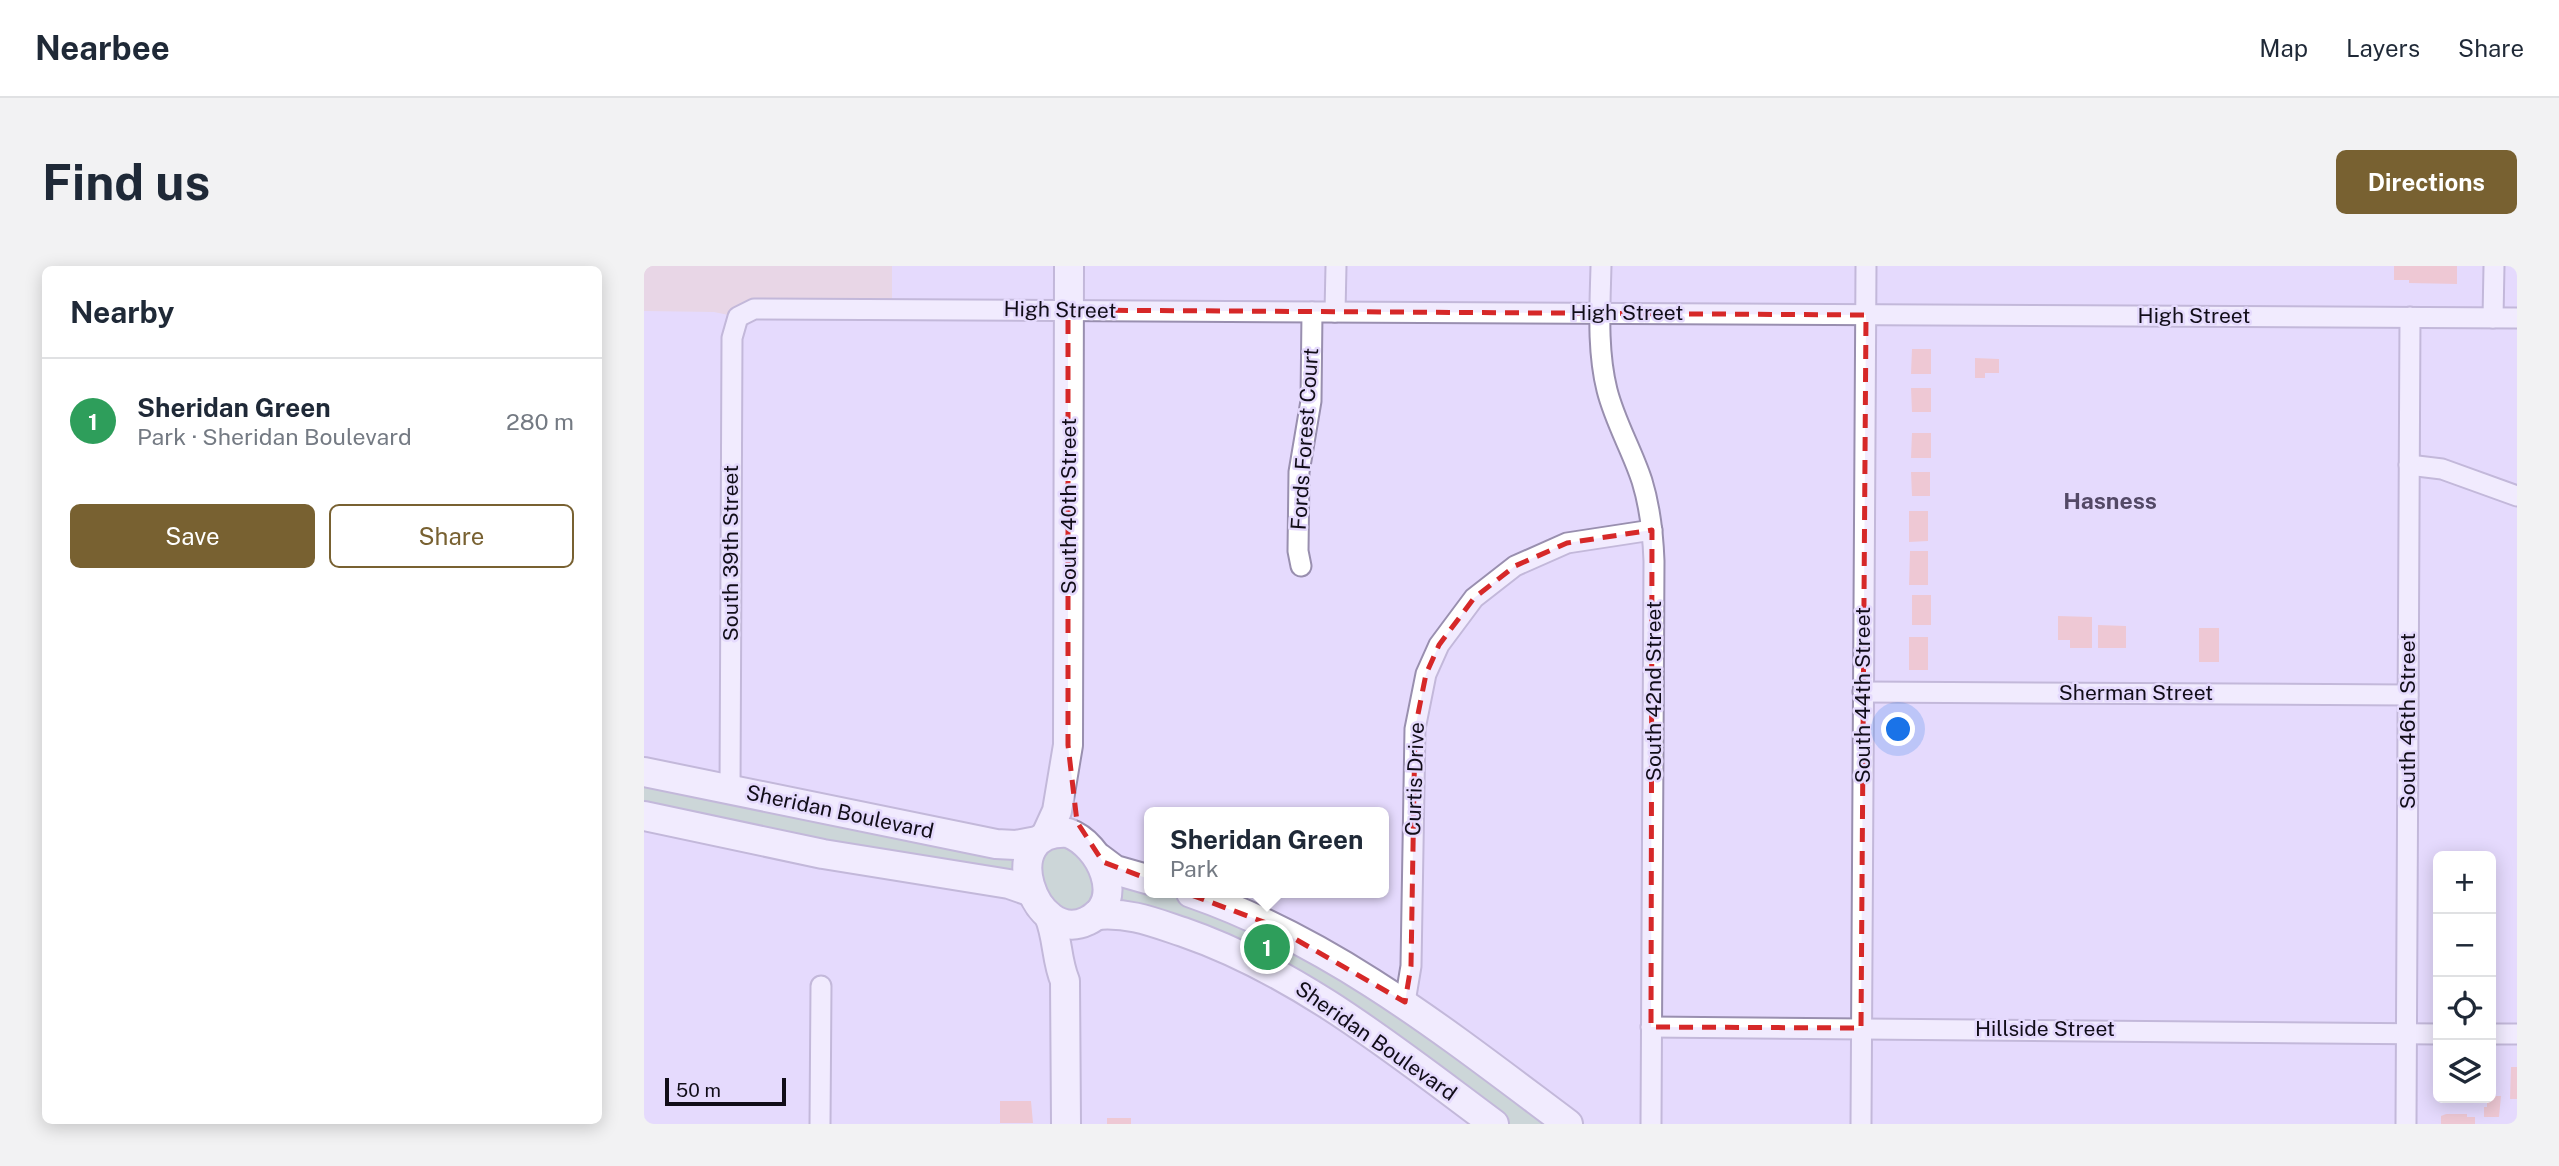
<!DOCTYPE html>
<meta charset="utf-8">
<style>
body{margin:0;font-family:"Public Sans",sans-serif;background:#f2f2f3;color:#1f2937}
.controls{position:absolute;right:21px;bottom:21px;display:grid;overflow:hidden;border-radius:10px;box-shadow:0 4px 18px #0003}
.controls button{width:63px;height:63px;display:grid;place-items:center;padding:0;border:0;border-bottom:2px solid #e0e1e3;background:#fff;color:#1f2937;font:35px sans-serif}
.scale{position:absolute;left:21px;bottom:18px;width:121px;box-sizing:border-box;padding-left:7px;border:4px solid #110d18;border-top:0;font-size:19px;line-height:24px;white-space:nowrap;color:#110d18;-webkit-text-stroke:5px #e5dafd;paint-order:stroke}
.you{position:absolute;left:1255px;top:464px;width:24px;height:24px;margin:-18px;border:5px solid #fff;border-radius:50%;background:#1a73e8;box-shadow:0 0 0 10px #1a73e833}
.badge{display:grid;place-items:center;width:46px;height:46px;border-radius:50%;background:#786131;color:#fff;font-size:23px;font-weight:700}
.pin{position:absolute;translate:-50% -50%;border:4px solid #fff;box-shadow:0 2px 7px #0006}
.popup{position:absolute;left:500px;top:541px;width:245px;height:91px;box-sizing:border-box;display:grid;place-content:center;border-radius:10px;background:#fff;filter:drop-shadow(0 2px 5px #0005);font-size:23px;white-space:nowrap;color:#747a83}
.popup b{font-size:26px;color:#1f2937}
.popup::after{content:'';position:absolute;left:50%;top:100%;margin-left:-14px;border:14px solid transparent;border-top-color:#fff}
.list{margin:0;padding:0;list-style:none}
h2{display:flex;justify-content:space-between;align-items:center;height:91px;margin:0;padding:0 28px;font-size:30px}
h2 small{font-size:23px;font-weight:400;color:#747a83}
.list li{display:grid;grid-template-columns:46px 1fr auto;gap:21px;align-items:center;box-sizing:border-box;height:126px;padding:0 28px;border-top:2px solid #e0e1e3}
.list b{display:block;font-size:26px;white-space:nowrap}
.list p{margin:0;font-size:23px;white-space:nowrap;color:#747a83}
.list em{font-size:23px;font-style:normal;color:#747a83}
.actions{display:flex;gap:14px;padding:21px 28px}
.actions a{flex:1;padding:16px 0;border:2px solid #786131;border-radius:10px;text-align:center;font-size:24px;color:#786131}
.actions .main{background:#786131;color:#fff}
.icon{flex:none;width:38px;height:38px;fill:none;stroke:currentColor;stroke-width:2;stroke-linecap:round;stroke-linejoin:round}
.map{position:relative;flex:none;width:1873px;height:858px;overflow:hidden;border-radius:10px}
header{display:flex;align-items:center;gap:42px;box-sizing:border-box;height:98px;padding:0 35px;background:#fff;border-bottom:2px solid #e0e1e3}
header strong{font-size:33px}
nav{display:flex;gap:38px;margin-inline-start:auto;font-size:24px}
.intro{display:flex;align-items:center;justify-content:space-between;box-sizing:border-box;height:168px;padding:0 42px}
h1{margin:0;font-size:49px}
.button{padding:18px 32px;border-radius:10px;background:#786131;color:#fff;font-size:24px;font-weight:700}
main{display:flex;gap:42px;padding:0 42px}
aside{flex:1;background:#fff;border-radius:10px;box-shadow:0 4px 18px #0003}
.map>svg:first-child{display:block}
.education{fill:#ead1c9}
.green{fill:#add1ab}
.building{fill:#f8b2a3}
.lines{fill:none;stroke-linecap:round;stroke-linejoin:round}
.minor-casing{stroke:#998faf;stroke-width:23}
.secondary-casing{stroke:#998faf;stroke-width:32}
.minor{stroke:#fff;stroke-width:19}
.secondary{stroke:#fff;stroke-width:28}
.marked{fill:none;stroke:#d62828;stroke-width:5;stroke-dasharray:14 9;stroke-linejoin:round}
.labels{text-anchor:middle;stroke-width:5;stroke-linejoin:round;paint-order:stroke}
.street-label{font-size:21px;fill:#110d18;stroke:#e5dafd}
.neighbourhood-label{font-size:23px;font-weight:bold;fill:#534966;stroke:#e5dafd}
</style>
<header>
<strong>Nearbee</strong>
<nav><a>Map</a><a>Layers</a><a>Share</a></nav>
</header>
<div class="intro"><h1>Find us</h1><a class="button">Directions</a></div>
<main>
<aside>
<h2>Nearby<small></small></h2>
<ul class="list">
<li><span class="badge" style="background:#2e9e5b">1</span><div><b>Sheridan Green</b><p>Park · Sheridan Boulevard</p></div><em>280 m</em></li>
</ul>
<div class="actions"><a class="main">Save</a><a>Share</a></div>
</aside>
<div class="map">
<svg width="1873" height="858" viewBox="0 0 1873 858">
<rect width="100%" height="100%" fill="#e5dafd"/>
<!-- education -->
<polygon class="education" points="0,0 248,0 248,43 94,51 70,46 0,45"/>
<!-- green -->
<polygon class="green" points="0,506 231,554 402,569 506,627 547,627 625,658 924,858 850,858 654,719 452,649 0,550"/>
<!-- building -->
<g class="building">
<polygon points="1750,0 1813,0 1813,18 1765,17 1765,14 1750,14"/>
<polygon points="1268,83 1287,83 1287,108 1267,108"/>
<polygon points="1331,92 1355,93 1355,107 1341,107 1341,112 1331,112"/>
<polygon points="1267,122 1287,122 1287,146 1268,146"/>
<polygon points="1268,167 1287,167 1287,192 1267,192"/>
<polygon points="1267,206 1286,206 1286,230 1268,230"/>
<polygon points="1265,245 1284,245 1284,275 1265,276"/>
<polygon points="1266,285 1284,285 1284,319 1265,319"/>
<rect x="1268" y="329" width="19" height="30"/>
<polygon points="1414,350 1448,351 1448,382 1426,382 1426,374 1414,374"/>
<polygon points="1454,359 1482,360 1482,382 1454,382"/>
<rect x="1555" y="362" width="20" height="34"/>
<rect x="1265" y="371" width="19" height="33"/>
<polygon points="1867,801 1873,801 1873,833 1866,833"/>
<polygon points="1847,830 1857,830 1855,851 1840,851 1840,841 1843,841 1843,832"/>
<polygon points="356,835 387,835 389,857 356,857"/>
<polygon points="1802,848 1823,848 1823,851 1831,851 1831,858 1797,858 1797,850"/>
<rect x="463" y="852" width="24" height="6"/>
</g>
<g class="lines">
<!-- minor casing -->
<g class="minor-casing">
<g id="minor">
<path d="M957,0C956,41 953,84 963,124C971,156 988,184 998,215C1006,241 1009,268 1010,295L1007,858"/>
<polyline points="691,46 692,0"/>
<polyline points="1849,52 1850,0"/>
<polyline points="1765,199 1798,203 1873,230"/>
<polyline points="657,300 654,285 655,206 667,135 668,46"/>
<polyline points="1219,426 1764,429"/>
<polyline points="86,524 88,72 94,51 110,43 1873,52"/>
<polyline points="761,736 767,700 771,463 782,408 795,379 830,332 871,300 923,277 1008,264"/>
<polyline points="1007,761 1794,768"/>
<polyline points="1847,768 1873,768"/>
<polyline points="176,858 177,720"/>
<polyline points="1217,858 1222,0"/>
<polyline points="1762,858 1766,51"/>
</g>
</g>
<!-- secondary casing -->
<g class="secondary-casing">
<g id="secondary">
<polyline points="0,506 352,578 372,579 393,575"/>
<polyline points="0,550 179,588 365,618 388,626"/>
<path d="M424,567C456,578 484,636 443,655C390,681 350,562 424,567Z"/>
<polyline points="402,569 413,545 424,479 425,0"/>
<polyline points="455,592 471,604 506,614"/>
<path d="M547,627C689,676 805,769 924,858"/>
<path d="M452,649C485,646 509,656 539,666C655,706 753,786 850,858"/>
<path d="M405,650C414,671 412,694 421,715L422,858"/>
</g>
</g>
<!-- minor -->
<use href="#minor" class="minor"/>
<!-- secondary -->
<use href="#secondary" class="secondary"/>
</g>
<!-- marked area -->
<path d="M0 0H1873V858H0ZM424,44L1222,49L1217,762L1007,761L1008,264L923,277L871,300L830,332L795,379L782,408L771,463L767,700L761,736L625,658L459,596L433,556L424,479Z" fill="#e5dafd" fill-opacity=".55" fill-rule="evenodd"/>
<path class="marked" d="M424,44L1222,49L1217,762L1007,761L1008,264L923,277L871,300L830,332L795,379L782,408L771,463L767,700L761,736L625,658L459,596L433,556L424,479Z"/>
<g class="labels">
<!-- street labels -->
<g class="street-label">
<text transform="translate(416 44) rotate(1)" y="7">High Street</text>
<text x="983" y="54">High Street</text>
<text x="1550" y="57">High Street</text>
<text transform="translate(661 173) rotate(-86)" y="7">Fords Forest Court</text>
<text transform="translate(425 240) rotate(-90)" y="7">South 40th Street</text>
<text transform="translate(87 287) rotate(-90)" y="7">South 39th Street</text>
<text transform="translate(1010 425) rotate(-90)" y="7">South 42nd Street</text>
<text x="1492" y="434">Sherman Street</text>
<text transform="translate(1219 429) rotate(-90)" y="7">South 44th Street</text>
<text transform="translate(1764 455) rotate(-90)" y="7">South 46th Street</text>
<text transform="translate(771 513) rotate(-88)" y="7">Curtis Drive</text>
<text transform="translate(196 546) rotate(12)" y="7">Sheridan Boulevard</text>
<text x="1401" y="770">Hillside Street</text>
<text transform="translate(732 775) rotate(35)" y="7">Sheridan Boulevard</text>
</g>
<!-- neighbourhood labels -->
<g class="neighbourhood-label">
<text x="1466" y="243">Hasness</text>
</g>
</g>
</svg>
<div class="controls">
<button>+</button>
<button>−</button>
<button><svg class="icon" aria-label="locate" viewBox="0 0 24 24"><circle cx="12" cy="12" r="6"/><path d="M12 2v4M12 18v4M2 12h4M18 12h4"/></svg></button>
<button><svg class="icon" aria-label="layers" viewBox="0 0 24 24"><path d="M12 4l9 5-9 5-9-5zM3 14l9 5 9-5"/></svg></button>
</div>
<div class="scale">50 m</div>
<div class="you"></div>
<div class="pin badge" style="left:623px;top:681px;background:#2e9e5b">1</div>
<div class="popup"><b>Sheridan Green</b>Park</div>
</div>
</main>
